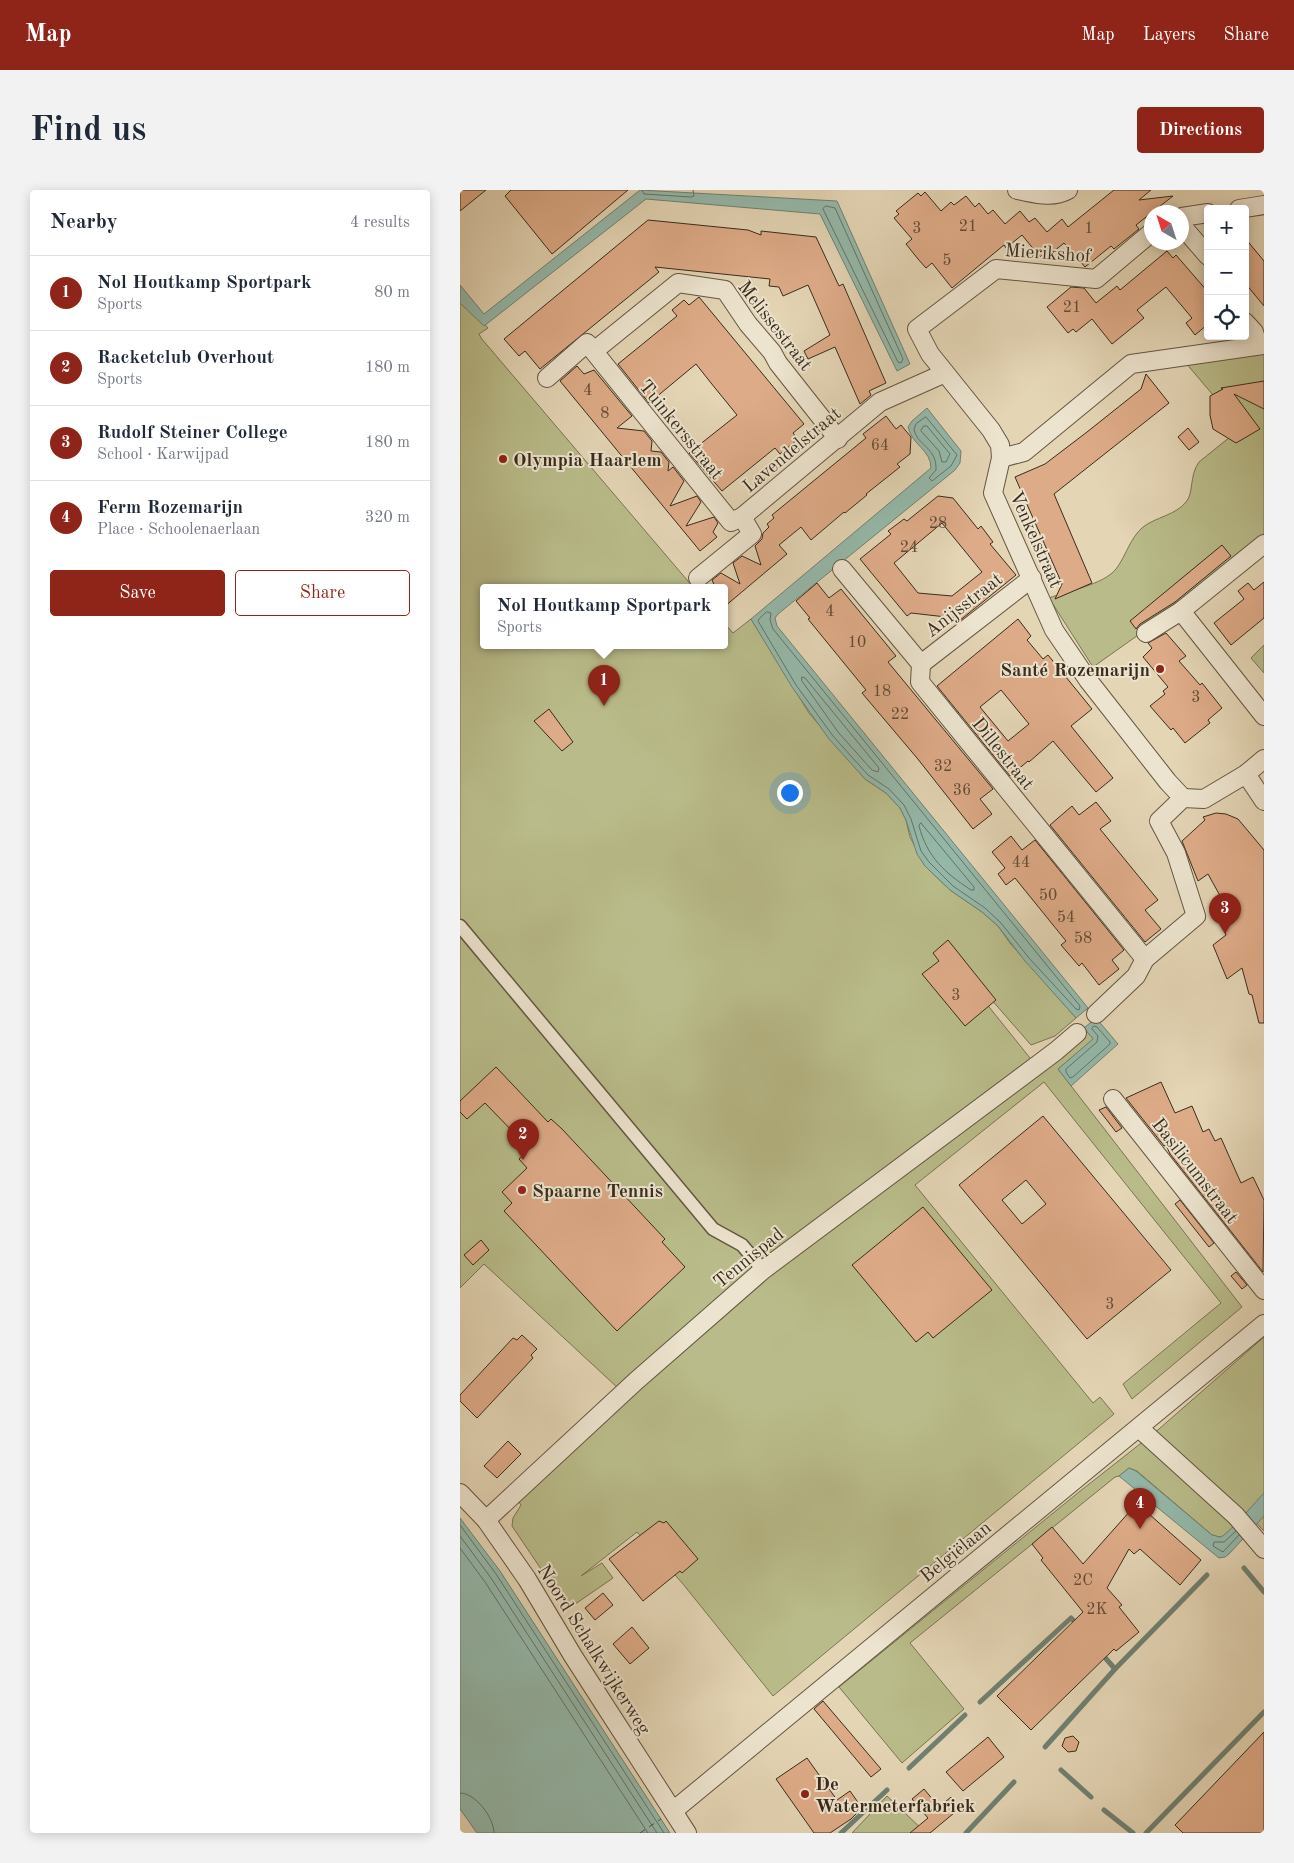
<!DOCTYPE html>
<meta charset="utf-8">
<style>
body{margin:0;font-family:"Old Standard TT",serif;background:#f2f2f3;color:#1f2937}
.controls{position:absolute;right:15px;top:15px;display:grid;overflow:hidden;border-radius:5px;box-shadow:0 2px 12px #0003}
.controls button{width:45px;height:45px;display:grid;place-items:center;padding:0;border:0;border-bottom:1px solid #e0e1e3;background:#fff;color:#1f2937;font:25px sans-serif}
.compass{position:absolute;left:684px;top:15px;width:45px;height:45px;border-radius:50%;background:#fff;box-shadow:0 2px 12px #0003;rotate:321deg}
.you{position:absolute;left:329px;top:602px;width:18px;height:18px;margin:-12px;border:4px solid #fff;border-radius:50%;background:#1a73e8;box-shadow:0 0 0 8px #1a73e833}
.badge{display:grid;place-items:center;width:32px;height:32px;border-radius:50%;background:#8f2418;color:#fff;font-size:16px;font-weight:700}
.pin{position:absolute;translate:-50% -41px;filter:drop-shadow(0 1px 2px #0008)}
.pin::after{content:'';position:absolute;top:26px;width:18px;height:15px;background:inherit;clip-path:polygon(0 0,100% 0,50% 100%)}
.popup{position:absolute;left:20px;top:394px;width:248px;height:65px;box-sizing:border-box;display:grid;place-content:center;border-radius:5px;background:#fff;filter:drop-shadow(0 1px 4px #0005);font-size:16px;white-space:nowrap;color:#747a83}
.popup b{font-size:19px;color:#1f2937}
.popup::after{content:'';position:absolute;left:50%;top:100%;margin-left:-10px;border:10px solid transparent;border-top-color:#fff}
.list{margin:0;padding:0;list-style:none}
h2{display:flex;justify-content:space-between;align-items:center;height:65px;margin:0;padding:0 20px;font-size:21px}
h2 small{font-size:16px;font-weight:400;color:#747a83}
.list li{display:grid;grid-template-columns:32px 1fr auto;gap:15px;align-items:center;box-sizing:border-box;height:75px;padding:0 20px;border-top:1px solid #e0e1e3}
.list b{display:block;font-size:19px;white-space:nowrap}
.list p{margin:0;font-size:16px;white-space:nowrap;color:#747a83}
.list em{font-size:16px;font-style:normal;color:#747a83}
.actions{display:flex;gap:10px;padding:15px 20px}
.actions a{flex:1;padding:11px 0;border:1px solid #8f2418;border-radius:5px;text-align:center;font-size:18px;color:#8f2418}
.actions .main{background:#8f2418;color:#fff}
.icon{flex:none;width:28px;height:28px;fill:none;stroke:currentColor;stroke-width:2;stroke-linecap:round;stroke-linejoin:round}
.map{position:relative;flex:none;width:804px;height:1643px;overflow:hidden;border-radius:5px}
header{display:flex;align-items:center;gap:30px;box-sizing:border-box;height:70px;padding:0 25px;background:#8f2418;color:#fff}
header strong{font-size:24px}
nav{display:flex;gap:28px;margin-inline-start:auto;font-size:18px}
.intro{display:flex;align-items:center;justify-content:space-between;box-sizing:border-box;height:120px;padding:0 30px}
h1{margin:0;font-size:35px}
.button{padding:12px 22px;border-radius:5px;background:#8f2418;color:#fff;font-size:18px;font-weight:700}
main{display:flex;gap:30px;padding:0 30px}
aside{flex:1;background:#fff;border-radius:5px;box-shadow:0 2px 12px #0003}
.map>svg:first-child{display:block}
.green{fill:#b9bc8a;stroke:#797453}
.water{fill:#95b9ab;stroke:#708172}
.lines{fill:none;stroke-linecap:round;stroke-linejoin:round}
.shore{stroke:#677264;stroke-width:1}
.stream{stroke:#708172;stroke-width:5}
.ferry{stroke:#504f40;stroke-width:1;stroke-dasharray:6 5;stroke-linecap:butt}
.building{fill:#deab88;stroke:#392c1c;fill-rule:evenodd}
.pedestrian-casing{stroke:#645642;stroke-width:15}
.minor-casing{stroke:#645642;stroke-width:20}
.pedestrian{stroke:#ede4cf;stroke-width:12}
.minor{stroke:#ede4cf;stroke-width:18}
.poi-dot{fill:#8f2418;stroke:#ede4cf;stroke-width:2}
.labels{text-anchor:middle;stroke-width:4;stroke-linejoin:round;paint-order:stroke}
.number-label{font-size:16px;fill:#624c37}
.street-label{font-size:19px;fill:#392c1c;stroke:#ede4cf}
.poi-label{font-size:19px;font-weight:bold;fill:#392c1c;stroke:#ede4cf;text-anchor:start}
</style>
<header>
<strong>Map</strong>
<nav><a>Map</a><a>Layers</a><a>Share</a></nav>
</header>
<div class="intro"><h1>Find us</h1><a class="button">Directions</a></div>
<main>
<aside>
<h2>Nearby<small>4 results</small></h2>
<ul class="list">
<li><span class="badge">1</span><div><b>Nol Houtkamp Sportpark</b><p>Sports</p></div><em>80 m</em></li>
<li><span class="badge">2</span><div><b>Racketclub Overhout</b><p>Sports</p></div><em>180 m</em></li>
<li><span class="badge">3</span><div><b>Rudolf Steiner College</b><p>School · Karwijpad</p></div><em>180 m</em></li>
<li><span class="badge">4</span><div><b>Ferm Rozemarijn</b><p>Place · Schoolenaerlaan</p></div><em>320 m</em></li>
</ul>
<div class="actions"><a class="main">Save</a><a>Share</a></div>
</aside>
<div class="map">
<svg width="804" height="1643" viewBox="0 0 804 1643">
<rect width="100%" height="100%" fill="#e4d5b5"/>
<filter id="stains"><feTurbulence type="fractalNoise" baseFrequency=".004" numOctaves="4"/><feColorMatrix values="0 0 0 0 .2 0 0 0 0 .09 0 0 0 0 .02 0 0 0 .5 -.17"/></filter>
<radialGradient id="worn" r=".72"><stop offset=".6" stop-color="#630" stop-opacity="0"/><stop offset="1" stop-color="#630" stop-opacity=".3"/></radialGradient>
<!-- green -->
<g class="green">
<polygon points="0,106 28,138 19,144 21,148 233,397 24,397 24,455 264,455 264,433 273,443 291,429 349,523 405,589 426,603 440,618 446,630 450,647 465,676 490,700 522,722 538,736 550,753 616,828 595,846 571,855 530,808 481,757 574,873 588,867 624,838 634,849 598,879 782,1117 672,1209 663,1194 761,1113 584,892 455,995 633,1213 640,1207 654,1224 313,1506 223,1394 177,1342 121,1386 142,1373 153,1388 108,1419 52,1336 53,1328 61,1315 51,1300 159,1199 24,1074 0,1098"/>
<path d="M804,161V348L729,409L633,477L589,408C607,401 643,395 656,379C666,366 670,348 683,337C696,327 716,325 726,312C734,303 729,286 739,272L781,238L725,172Z"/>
<polygon points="804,455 804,483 791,468"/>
<path d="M804,1147V1341L786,1322C781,1328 766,1347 760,1347C758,1347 753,1345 752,1345L677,1281L669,1278L659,1286L655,1287L450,1453L504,1519L442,1573L379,1497L619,1302L699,1239Z"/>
<polygon points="427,1606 466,1643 392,1643"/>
</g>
<!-- water -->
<g class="water">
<polygon points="180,0 377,11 450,174 437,181 360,24 186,9 24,136 0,113 0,95 24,124"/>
<path d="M467,218L501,261L500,273L495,280L318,424L315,428L317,436L628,818L616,828L565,771L538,736L522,722L490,700L465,676L457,664L446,630L440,618L426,603L405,589L369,549L332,497L291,429L471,278C471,260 452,255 448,237L452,231Z"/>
<polygon points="636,828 658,854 611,896 598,879 633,849 624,838"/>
<path d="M669,1278L676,1281L752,1345C754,1345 758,1347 760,1347C766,1347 797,1310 804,1303V1326L769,1364L765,1367L759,1368L659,1286Z"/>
<polygon points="0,1328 40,1381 210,1643 17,1643 0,1619"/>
</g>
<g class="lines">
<!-- shore -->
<g class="shore">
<polyline points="182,0 184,4 231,7 234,6 233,0"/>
<polygon points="366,16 375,18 443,169 441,173 438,172 363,19"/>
<path d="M466,227L497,265L491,276L472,291L469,288L476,280C477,257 457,256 454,239L456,234Z"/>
<polygon points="464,236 467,236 490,264 486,272 482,272 479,261 461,241"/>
<polygon points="307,422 311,423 310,430 313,439 620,816 619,820 616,819 569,768 541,733 525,718 493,696 469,672 461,661 451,629 444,615 429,599 408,585 373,546 336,495 298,431 299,429"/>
<polygon points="342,487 345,488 419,578 418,582 412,580 378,542 342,491"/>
<path d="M461,633L514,697V700H511C485,683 467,667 459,636Z"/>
<polygon points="634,836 637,837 650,852 650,854 613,887 610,888 606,882 606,879 637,852 638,846 632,839"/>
<polyline points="0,1335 36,1384 204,1643"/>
<polyline points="776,1341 764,1352 754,1352 753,1356 763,1362 779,1345"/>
<polyline points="0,1346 31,1388 197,1643"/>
<polyline points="0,1358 25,1392 188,1643"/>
<path d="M0,1603C16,1603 34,1628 34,1643"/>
</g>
<!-- stream -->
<g class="stream">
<polyline points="784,1378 804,1402"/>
<polyline points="641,1463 655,1479 747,1385"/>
<polyline points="520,1512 611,1428 618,1435"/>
<polyline points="585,1557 655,1479"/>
<polyline points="449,1578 505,1525"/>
<polyline points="601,1580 631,1607"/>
<polyline points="644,1620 673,1643"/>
<polyline points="381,1643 427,1600"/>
<polyline points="506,1643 554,1592"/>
<polyline points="686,1643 804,1522"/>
</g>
<!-- ferry -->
<polyline class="ferry" points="180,1643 201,1629"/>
</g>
<!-- building -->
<g class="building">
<polygon points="0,0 26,0 0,21"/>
<polygon points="51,0 168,0 92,64 45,6"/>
<polygon points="654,0 691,0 679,10 713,6 676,35 679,39 654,59 651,56 625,77 604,53 588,66 585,63 580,67 562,45 546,58 544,55 492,98 472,73 466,78 458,69 446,54 452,49 434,28 439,24 436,21 458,3 461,6 465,2 481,21 491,12 494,15 506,6 515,17 519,13 528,24 533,20 545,34 560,21 569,32 575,28 587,42 602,29 608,37"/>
<polygon points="188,30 288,40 301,45 301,41 356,47 379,96 383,94 426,193 409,201 411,205 400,214 375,157 348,169 344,161 370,145 348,95 323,106 319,97 309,96 310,89 195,77 199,82 80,179 65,161 59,166 44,149"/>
<polygon points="785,48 804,71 804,116 785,93"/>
<polygon points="707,61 713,68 716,65 748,102 748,134 735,145 726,133 732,128 706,97 677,120 684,128 652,154 632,129 616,142 613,139 608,143 587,117 611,97 624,98 636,113 657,96 660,100"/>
<polygon points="239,107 344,234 333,243 338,249 320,264 315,258 262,301 229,263 277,225 251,193 236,174 189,213 158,174 217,126 212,120 224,110 229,115"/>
<polygon points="117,176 124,184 134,180 172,226 157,238 184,241 192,251 191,261 201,262 209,272 208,281 213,277 224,291 210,316 237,306 241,312 226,336 254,327 258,333 253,342 257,347 240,361 100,191"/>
<polygon points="686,184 709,213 594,304 632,393 595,409 602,394 555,287 585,274 627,242 681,199"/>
<polygon points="804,191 804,219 774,204 800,239 776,253 753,239 750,225 750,206 763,199 761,198"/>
<polygon points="426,226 436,239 441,235 451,247 450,264 437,274 440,277 406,304 407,305 385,323 384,322 351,350 341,337 319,355 327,364 264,417 264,397 255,397 252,390 261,383 280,394 273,373 282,366 301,375 295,356 302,349 303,343 309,337 307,334 314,328 312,325 406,248 403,244"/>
<polygon points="728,238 739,252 729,260 718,247"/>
<path d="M478,306L493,308L518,339L521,336L533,352L530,354L556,385L498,432L495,428L451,423L447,426L400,369L431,344L428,341L444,329L447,331ZM482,333L522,382L492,406L458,403L434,373Z"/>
<polygon points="762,355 771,366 715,412 680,434 676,439 670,431"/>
<polygon points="804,392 804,428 771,455 754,433 784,409 778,401 788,393 794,400"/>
<polygon points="357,393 369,408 381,399 436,466 428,472 533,599 520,609 532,624 513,639 457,568 402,503 406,500 348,429 350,428 336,411"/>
<path d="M558,429L571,446L567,450L583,469L588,465L632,519L611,536L653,588L636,602L593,551L569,572L568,571L550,586L477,496ZM541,500L569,534L548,551L520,517Z"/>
<polygon points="706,443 726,466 719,471 740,495 742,493 762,518 748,530 750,533 725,553 713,538 711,540 690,516 705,504 703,501 708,497 683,467 692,458 688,453"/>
<polygon points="89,519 113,552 102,561 74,531"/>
<polygon points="636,612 651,631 640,639 698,710 685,720 701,739 685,752 590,635 612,616 619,625"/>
<polygon points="756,623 766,624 778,629 804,660 804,833 799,833 792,805 789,804 782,778 767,789 753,755 766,745 764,740 775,731 767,723 769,722 748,684 738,691 722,651 745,630 743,627"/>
<polygon points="551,646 562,660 575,650 664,760 652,770 659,779 639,795 622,773 619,776 601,755 606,751 555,688 546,695 538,684 545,678 532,662"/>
<polygon points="488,750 536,810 505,836 462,784 479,771 473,763"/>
<polygon points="36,877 88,932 91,929 102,939 205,1049 202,1052 225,1077 157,1141 44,1021 52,1013 42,1002 67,978 59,969 66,963 55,951 59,948 25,913 7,929 0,922 0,911"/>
<polygon points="701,892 715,923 732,916 743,942 749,939 755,951 761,948 781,993 793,987 804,1010 803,1082 710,964 706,955 704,956 666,908"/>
<polygon points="646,917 662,938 656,942 639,920"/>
<path d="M583,926L711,1080L627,1149L499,995ZM566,990L586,1014L562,1034L542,1010Z"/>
<polygon points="720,1010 754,1053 749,1057 715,1014"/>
<polygon points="463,1017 532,1100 473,1148 468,1142 456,1152 392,1075"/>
<polygon points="21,1050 29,1060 13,1075 4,1065"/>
<polygon points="776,1082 787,1095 782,1099 771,1086"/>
<polygon points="62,1145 77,1159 71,1165 73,1168 17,1228 0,1211 0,1205 53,1148 57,1150"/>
<polygon points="48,1251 61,1264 37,1288 24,1276"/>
<polygon points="679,1311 691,1322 689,1324 741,1370 720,1395 680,1359 674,1364 669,1359 647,1398 662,1415 659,1417 679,1442 656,1461 654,1459 571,1540 537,1506 623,1422 581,1370 583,1368 572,1354 592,1337 623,1374"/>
<polygon points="199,1331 204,1333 206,1331 238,1369 222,1383 220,1381 183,1411 149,1369"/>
<polygon points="143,1403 153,1415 135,1430 125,1418"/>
<polygon points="172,1437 189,1458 170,1474 153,1454"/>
<polygon points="363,1511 421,1579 411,1587 354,1519"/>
<polygon points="804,1542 804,1643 723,1643 715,1635"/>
<polygon points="613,1546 619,1552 616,1561 608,1562 602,1556 605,1548"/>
<polygon points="528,1547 544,1567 503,1601 486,1582"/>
<polygon points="347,1568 377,1610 390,1601 402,1618 391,1629 370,1643 354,1643 316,1589"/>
<polygon points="464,1599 479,1617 491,1607 500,1618 470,1643 450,1643 468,1628 452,1609"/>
</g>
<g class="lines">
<!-- pedestrian casing -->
<g class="pedestrian-casing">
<polyline id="pedestrian" points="0,736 253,1039 282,1055 303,1080"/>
</g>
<!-- minor casing -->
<g class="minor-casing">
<g id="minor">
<path d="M557,0C574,3 592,9 608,0"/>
<polyline points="779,19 804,15"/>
<polyline points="722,27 748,23"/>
<polyline points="722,36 748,66"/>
<polyline points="692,42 636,89 536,79 457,139 470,164 531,240 540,255 541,268 533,303 594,440 628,490 708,592 723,608"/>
<polyline points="785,132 794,142 798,155"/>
<polyline points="134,161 218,93 265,100 288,134 312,162 318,173 378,249"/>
<polyline points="87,188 127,153 271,332 282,327"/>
<polyline points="541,268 564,262 671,174 804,155"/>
<polyline points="804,354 721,421 804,526"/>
<polyline points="382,379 461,474 460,492 685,769"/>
<polyline points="238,388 292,344 282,327 420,212 485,183"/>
<polyline points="686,443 721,421"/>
<polyline points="461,474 572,388"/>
<polyline points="786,584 804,611"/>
<polyline points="636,824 676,786 685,769 736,726 716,663 699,631 723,608 744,609 786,584 804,569"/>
<polyline points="653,909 804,1100"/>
<polyline points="679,1238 776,1326 804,1359"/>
<polyline points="0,1303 26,1330 67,1389 113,1466 227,1643"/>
<polyline points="26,1330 176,1191 303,1080 596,861 617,843"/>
<polyline points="213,1621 804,1134"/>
</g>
</g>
<!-- pedestrian -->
<use href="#pedestrian" class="pedestrian"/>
<!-- minor -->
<use href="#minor" class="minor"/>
</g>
<!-- markers -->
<g class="poi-dot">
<circle cx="43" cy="269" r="5"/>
<circle cx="700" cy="479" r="5"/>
<circle cx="62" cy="1000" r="5"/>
<circle cx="345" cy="1604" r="5"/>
</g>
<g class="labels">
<!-- number labels -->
<g class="number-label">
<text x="508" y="41">21</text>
<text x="457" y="43">3</text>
<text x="629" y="43">1</text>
<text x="487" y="75">5</text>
<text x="612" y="122">21</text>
<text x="128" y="205">4</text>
<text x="145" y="228">8</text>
<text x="420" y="260">64</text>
<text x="478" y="338">28</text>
<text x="449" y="362">24</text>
<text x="370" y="426">4</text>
<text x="397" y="457">10</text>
<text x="422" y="506">18</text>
<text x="736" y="512">3</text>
<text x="440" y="529">22</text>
<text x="483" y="581">32</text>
<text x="502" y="605">36</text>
<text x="561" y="677">44</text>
<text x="588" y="710">50</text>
<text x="606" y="732">54</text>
<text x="623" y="753">58</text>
<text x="496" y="810">3</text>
<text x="650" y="1119">3</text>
<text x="623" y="1395">2C</text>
<text x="637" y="1424">2K</text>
</g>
<!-- street labels -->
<g class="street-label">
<text transform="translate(588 62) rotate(4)" y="7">Mierikshof</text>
<text transform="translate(316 135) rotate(52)" y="7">Melissestraat</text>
<text transform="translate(222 239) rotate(51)" y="7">Tuinkersstraat</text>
<text transform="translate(331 259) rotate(-40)" y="7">Lavendelstraat</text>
<text transform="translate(577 349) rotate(66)" y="7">Venkelstraat</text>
<text transform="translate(503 414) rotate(-38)" y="7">Anijsstraat</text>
<text transform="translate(544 563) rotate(51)" y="7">Dillestraat</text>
<text transform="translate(736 980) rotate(52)" y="7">Basilicumstraat</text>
<text transform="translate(288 1067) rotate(-39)" y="7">Tennispad</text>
<text transform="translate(495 1361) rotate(-39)" y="7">Belgiëlaan</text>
<text transform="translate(135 1459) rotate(58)" y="7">Noord Schalkwijkerweg</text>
</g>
<!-- poi labels -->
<g class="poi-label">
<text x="53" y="276">Olympia Haarlem</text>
<text x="690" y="486" text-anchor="end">Santé Rozemarijn</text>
<text x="72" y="1007">Spaarne Tennis</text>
<text x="355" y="1600">De<tspan x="355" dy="22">Watermeterfabriek</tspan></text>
</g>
</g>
<rect width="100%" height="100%" filter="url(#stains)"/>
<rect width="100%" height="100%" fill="url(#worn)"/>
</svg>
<div class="controls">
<button>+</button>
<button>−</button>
<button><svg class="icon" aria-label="locate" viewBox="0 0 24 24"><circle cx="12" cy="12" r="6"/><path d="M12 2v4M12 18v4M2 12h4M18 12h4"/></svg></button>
</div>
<svg class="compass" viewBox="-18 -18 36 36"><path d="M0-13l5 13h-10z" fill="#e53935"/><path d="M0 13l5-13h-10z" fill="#747a83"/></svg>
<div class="you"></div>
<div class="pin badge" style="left:144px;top:516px">1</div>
<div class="popup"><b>Nol Houtkamp Sportpark</b>Sports</div>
<div class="pin badge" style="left:63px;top:970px">2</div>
<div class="pin badge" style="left:765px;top:744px">3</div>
<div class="pin badge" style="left:680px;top:1339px">4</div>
</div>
</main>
